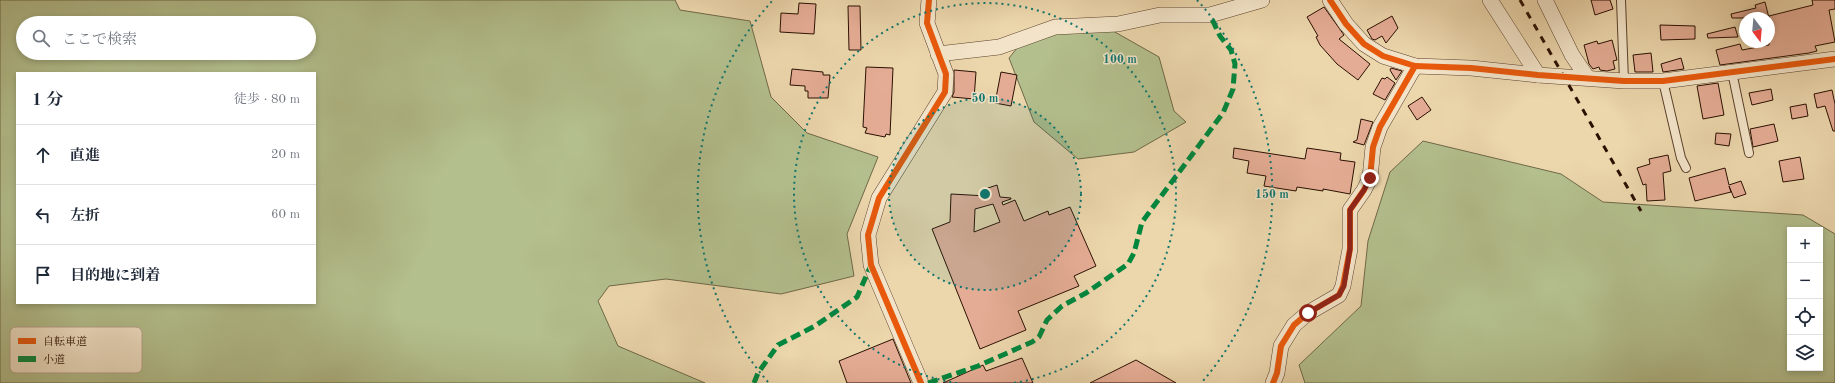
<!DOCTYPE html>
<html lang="ja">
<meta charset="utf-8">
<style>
body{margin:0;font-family:"Old Standard TT","Noto Serif JP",serif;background:#f2f2f3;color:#1f2937}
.controls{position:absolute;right:12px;bottom:12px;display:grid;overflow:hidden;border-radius:0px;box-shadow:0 2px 6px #0003}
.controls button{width:36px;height:36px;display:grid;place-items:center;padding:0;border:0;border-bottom:1px solid #e0e1e3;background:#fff;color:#1f2937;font:20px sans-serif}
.compass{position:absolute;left:1739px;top:12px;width:36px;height:36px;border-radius:50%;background:#fff;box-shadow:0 2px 6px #0003;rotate:164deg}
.stop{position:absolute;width:12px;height:12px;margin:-9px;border:3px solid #8f2418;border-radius:50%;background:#fff}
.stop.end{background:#8f2418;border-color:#fff;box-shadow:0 1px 4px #0008}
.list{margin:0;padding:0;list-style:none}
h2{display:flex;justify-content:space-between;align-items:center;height:52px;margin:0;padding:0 16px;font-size:17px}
h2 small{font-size:13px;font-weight:400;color:#747a83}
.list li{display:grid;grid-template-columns:26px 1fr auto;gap:12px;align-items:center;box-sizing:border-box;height:60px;padding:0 16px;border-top:1px solid #e0e1e3}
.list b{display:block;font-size:15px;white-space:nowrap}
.list em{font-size:13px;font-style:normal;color:#747a83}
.icon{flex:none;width:22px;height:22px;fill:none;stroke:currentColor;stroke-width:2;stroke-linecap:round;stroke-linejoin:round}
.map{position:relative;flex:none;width:1835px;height:383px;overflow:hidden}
.search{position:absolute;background:#fff;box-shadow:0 2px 6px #0003;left:16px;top:16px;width:300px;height:44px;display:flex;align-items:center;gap:10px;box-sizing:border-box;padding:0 14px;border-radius:22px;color:#747a83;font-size:15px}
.panel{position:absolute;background:#fff;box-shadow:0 2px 6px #0003;left:16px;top:72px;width:300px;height:232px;border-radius:0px}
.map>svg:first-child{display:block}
.green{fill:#b3bf8d;stroke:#6f6848;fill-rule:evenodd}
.building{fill:#e4ac94;stroke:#2b1002;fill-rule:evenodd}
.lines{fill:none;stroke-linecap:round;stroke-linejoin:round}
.lane-casing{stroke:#5b422c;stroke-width:10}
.street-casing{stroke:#5b422c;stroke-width:16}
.lane{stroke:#f3e4c9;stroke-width:8}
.street{stroke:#f3e4c9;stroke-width:15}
.rail{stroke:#2b1002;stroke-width:3;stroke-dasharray:7 7;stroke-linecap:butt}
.quiet{stroke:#00873e;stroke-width:5;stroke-dasharray:10 5;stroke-linecap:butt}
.cycleway-casing{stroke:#f3e4c9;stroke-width:8}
.cycleway{stroke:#e8590c;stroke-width:6}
.route{stroke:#8f2418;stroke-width:5}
.ring{fill:none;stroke:#0f766e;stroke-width:2;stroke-dasharray:2 4}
.key{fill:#f3e4c9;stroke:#b7a48d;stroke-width:1}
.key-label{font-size:11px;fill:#2b1002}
.centre{fill:#0f766e;stroke:#f3e4c9;stroke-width:2}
.ring-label{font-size:12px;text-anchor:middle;font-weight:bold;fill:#0f766e;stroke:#f3e4c9;stroke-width:3;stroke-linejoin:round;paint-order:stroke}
</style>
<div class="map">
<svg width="1835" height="383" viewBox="0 0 1835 383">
<rect width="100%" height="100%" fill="#ecd6ac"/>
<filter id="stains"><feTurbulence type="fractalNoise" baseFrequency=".005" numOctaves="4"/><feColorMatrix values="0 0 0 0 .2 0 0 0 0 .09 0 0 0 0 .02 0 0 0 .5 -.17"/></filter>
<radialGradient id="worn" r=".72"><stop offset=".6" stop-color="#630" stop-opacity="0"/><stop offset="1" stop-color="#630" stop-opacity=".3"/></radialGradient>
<!-- green -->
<g class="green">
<path d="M0,0H675L680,10L750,21L771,97L807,133L878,157L847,234L854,276L781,294L666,279L609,286L598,301L618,346L705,383H0ZM23,23H309V53H23ZM17,73H315V303H17Z"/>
<polygon points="1099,23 1159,57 1174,111 1186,122 1134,152 1078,159 1034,122 1009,58 1031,31"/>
<path d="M1423,141L1561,174L1603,202L1803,215L1835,234V383H1305L1299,365L1361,306L1368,241L1390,172ZM1790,230H1820V368H1790Z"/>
</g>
<!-- building -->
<g class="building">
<polygon points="1591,0 1610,0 1613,9 1595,15"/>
<polygon points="1812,0 1835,0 1835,9 1829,10 1835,42 1815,46 1817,51 1809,53 1720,65 1716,50 1740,44 1742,50 1769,45 1769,16 1813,5"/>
<polygon points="1765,2 1769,18 1732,18 1731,14 1756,8 1755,5"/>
<polygon points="799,3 816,4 814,34 780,32 781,13 798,14"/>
<polygon points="848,6 860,6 861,50 849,50"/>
<polygon points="1324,7 1344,35 1339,39 1370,64 1358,80 1337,64 1320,45 1316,37 1318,36 1307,17"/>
<polygon points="1392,16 1398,28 1386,43 1382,36 1375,40 1372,39 1367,30"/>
<polygon points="1660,25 1695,26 1695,39 1661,40"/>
<polygon points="1735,27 1738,37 1708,38 1707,34"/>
<polygon points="1612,40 1617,60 1613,61 1615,69 1607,71 1600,70 1599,67 1593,69 1589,64 1584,45 1597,41 1598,44"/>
<polygon points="1651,53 1653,72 1635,72 1633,55"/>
<polygon points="1681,58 1684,69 1663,72 1661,64"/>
<polygon points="866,67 893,68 890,135 886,134 885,137 865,133 867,128 863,127"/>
<polygon points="1391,68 1402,71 1396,80 1390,70"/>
<polygon points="792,69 823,72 823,75 830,75 828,98 808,98 808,91 805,91 805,86 790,85"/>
<polygon points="954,70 976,72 974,99 952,97 954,92"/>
<polygon points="1001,72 1017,75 1011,106 995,103"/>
<polygon points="1387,77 1395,83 1385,100 1373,94 1382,78 1385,79"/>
<polygon points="1718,83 1724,115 1703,119 1697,86"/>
<polygon points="1771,89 1773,100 1752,105 1749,93"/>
<polygon points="1832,90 1835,104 1835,131 1833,131 1825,106 1817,108 1814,94"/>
<polygon points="1422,97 1431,110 1417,120 1408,106"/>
<polygon points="1806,104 1808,116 1792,119 1790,107"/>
<polygon points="1361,119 1373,122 1364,145 1353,142 1357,140"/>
<polygon points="1774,124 1778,141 1753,147 1750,129"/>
<polygon points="1716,133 1731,134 1729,146 1715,144"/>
<polygon points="1234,148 1305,159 1307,148 1341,153 1340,160 1355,162 1350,194 1323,189 1323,191 1297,187 1296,191 1264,186 1266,176 1247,173 1249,161 1233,158"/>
<polygon points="1668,155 1671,171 1663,173 1665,200 1647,201 1646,184 1643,185 1637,168 1650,164 1649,159"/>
<polygon points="1800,157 1804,179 1783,182 1779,161"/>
<polygon points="1725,168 1729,185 1741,181 1746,194 1734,198 1729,186 1731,192 1695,201 1689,178"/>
<path d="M997,185L1000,197L1011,198V199L1002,202L1003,205L1015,200L1024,221L1048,211L1049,215L1070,207L1096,266L1074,276L1079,286L1018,311L1026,330L980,349L932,229L950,222L951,194L987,196L985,189ZM993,204L1000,222L974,232L975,209Z"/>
<polygon points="893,339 911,383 847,383 839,361"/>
<polygon points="1022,358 1033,383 943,383 983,365 986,371"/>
<polygon points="1136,360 1176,383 1090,383"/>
</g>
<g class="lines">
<!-- lane casing -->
<g class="lane-casing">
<g id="lane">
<polyline points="1621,0 1624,81"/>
<polyline points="1732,72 1749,153"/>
<polyline points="1663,81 1681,158 1686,168"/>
</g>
</g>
<!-- street casing -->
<g class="street-casing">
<g id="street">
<polyline points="1330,0 1346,24 1364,44 1383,56 1415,66 1471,68 1538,75 1624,81 1663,81 1835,59"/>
<polyline points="1490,0 1538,75"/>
<polyline points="1545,0 1572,55 1587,77"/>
<polyline points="938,54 999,47 1055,27 1118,24 1160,15 1210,15 1262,0"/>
<polyline points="921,383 871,265 868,235 879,198 945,92 946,74 927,23 929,0"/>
<polyline points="1273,383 1277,373 1281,346 1294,325 1308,313 1339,295 1343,286 1350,249 1350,210 1364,190 1370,178 1373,147 1380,127 1415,66"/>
</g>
</g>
<!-- lane -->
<use href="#lane" class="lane"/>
<!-- street -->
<use href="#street" class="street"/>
<!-- rail -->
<polyline class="rail" points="1520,0 1641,211"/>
<!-- quiet -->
<g class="quiet">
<polyline points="754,383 758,373 778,345 815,326 857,297 871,265"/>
<polyline points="928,383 978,366 1032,342 1039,337 1047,320 1062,306 1086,293 1128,264 1134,253 1142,222 1223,113 1233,89 1235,64 1231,50 1220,36 1210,15"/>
</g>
<!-- cycleway casing -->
<g class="cycleway-casing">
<g id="cycleway">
<polyline points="1330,0 1346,24 1364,44 1383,56 1415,66 1471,68 1538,75 1624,81 1663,81 1835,59"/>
<polyline points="921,383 871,265 868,235 879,198 945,92 946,74 927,23 929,0"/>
<polyline points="1273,383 1277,373 1281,346 1294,325 1308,313 1339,295 1343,286 1350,249 1350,210 1364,190 1370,178 1373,147 1380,127 1415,66"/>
</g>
</g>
<!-- cycleway -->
<use href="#cycleway" class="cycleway"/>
</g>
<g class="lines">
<!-- route -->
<polyline class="route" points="1308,313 1339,295 1344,286 1350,249 1350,210 1364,190 1370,178"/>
</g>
<!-- distance rings -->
<circle cx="985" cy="194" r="96" fill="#0f766e" fill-opacity=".12"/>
<g class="ring">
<circle cx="985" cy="194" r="96"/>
<path d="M957 383A191 191 0 1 1 1013 383"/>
<path d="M768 382A287 287 0 0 1 773 0M1197 0A287 287 0 0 1 1202 382"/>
</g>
<!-- legend -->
<rect x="10" y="327" width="132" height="46" rx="6" class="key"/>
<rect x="18" y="338" width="18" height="6" fill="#e8590c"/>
<rect x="18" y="356" width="18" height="6" fill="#00873e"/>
<g class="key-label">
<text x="43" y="345">自転車道</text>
<text x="43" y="363">小道</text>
</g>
<circle cx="985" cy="194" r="6" class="centre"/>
<g class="ring-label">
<text x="1120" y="63">100 m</text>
<text x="985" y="102">50 m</text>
<text x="1272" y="198">150 m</text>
</g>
<rect width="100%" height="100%" filter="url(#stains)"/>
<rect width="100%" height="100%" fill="url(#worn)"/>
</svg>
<div class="controls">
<button>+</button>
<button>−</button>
<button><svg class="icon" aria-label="locate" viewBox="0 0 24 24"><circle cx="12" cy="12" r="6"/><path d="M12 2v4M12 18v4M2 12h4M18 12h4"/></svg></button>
<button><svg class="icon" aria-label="layers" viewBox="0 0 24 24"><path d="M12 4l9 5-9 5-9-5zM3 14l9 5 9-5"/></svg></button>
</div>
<svg class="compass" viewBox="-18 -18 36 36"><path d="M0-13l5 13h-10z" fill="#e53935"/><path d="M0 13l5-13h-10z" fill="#747a83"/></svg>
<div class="stop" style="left:1308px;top:313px"></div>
<div class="stop end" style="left:1370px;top:178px"></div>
<div class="search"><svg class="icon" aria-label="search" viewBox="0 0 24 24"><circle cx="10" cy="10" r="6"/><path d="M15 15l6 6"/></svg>ここで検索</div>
<section class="panel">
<h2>1 分<small>徒歩 · 80 m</small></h2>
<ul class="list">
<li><svg class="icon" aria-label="ahead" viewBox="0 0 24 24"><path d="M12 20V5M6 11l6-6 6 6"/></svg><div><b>直進</b></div><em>20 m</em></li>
<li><svg class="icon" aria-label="left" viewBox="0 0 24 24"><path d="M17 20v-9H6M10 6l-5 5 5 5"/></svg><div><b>左折</b></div><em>60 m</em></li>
<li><svg class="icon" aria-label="arrive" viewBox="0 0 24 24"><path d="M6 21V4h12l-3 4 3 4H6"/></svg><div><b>目的地に到着</b></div></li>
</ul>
</section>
</div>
